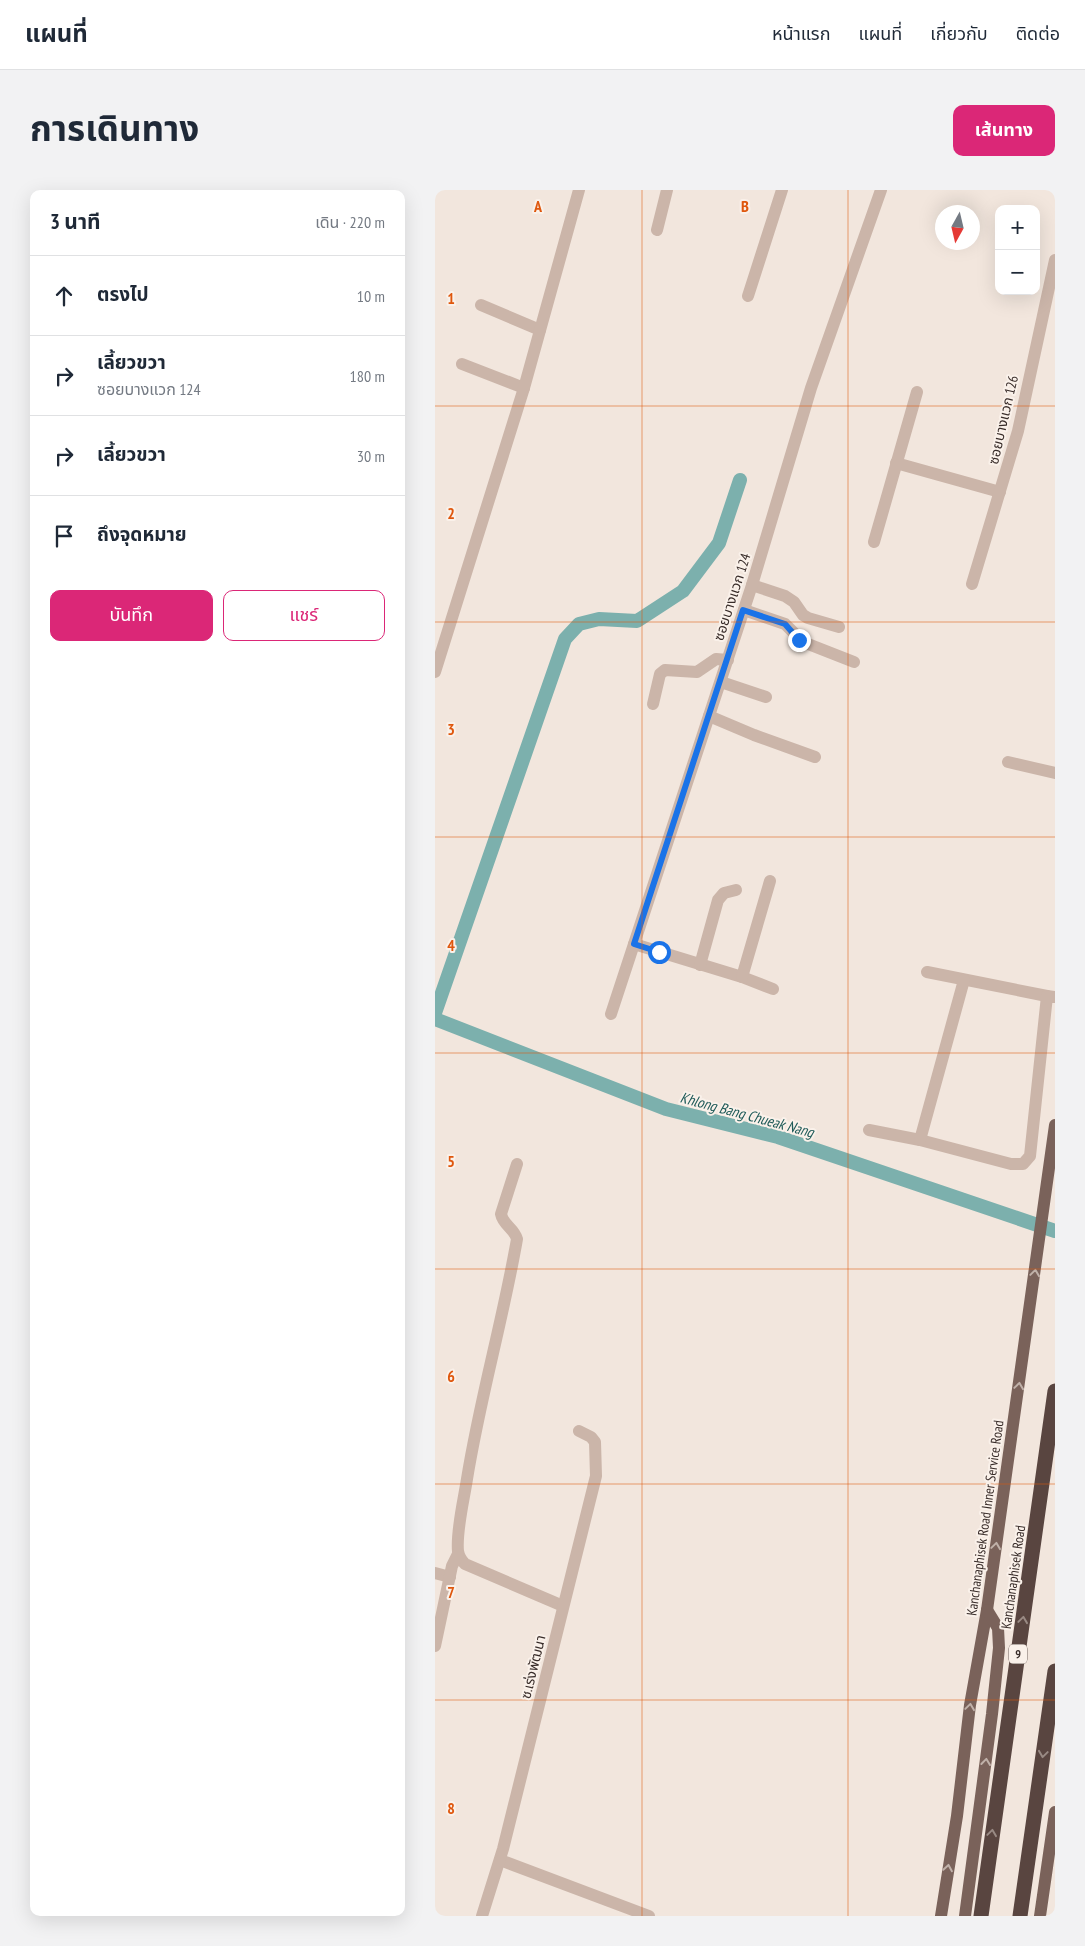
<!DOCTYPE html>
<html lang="th">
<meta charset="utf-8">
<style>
body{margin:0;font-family:"PT Sans Narrow","Noto Sans Thai",sans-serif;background:#f2f2f3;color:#1f2937}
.controls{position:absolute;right:15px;top:15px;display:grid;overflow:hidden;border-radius:10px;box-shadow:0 5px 20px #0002}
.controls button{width:45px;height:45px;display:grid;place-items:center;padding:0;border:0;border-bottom:1px solid #e0e1e3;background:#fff;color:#1f2937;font:25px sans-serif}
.compass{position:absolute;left:500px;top:15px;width:45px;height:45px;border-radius:50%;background:#fff;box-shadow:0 5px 20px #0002;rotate:188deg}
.stop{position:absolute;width:15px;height:15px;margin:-11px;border:4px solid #1a73e8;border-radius:50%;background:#fff}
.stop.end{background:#1a73e8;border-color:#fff;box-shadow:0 1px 5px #0008}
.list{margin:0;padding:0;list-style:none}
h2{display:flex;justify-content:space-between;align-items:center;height:65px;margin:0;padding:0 20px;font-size:21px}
h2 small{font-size:16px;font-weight:400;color:#747a83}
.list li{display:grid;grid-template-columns:32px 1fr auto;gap:15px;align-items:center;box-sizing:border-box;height:80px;padding:0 20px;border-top:1px solid #e0e1e3}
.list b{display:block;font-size:19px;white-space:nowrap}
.list p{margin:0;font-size:16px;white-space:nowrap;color:#747a83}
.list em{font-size:16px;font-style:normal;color:#747a83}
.actions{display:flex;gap:10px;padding:15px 20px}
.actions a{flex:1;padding:11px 0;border:1px solid #db2777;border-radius:10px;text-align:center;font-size:18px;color:#db2777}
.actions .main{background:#db2777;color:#fff}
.icon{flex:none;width:28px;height:28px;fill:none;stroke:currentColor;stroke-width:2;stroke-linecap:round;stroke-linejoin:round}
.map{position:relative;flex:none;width:620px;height:1726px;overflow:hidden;border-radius:10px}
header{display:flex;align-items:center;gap:30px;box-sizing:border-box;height:70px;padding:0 25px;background:#fff;border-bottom:1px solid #e0e1e3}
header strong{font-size:24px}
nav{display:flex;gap:28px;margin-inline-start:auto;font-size:18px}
.intro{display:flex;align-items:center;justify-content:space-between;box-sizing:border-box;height:120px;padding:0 30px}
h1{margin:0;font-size:35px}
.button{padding:12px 22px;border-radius:10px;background:#db2777;color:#fff;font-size:18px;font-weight:700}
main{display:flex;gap:30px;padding:0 30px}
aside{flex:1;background:#fff;border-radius:10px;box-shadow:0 5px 20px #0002}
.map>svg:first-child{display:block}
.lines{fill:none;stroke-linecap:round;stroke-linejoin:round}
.canal{stroke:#7cb0ad;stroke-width:14}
.minor{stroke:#cbb5a9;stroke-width:12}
.major{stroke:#7a625a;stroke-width:12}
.highway{stroke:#594540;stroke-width:15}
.oneway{stroke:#c0b1a9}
.oneway2{stroke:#998a84}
.route{stroke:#1a73e8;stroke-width:6}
.grid{fill:none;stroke:#df570d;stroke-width:1;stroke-opacity:0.55}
.labels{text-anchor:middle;stroke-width:4;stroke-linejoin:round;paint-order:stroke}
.shield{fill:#faf1ea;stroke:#726763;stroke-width:1}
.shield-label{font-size:12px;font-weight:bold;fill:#382c29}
.street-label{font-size:14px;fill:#382c29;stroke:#faf1ea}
.water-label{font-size:15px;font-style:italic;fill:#1e5a58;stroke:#faf1ea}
.grid-label{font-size:16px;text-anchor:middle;font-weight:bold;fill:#df570d;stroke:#faf1ea;stroke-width:4;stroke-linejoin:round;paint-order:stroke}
</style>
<header>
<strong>แผนที่</strong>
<nav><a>หน้าแรก</a><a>แผนที่</a><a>เกี่ยวกับ</a><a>ติดต่อ</a></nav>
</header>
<div class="intro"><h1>การเดินทาง</h1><a class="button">เส้นทาง</a></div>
<main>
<aside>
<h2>3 นาที<small>เดิน · 220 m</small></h2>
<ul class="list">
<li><svg class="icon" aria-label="ahead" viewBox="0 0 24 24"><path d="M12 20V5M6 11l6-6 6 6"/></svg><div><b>ตรงไป</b></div><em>10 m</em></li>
<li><svg class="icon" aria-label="right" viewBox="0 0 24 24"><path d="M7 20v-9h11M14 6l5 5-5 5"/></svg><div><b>เลี้ยวขวา</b><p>ซอยบางแวก 124</p></div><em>180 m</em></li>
<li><svg class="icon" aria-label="right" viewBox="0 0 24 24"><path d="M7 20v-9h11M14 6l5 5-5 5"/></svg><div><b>เลี้ยวขวา</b></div><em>30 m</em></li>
<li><svg class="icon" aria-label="arrive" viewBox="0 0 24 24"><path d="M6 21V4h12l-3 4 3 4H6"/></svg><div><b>ถึงจุดหมาย</b></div></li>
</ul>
<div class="actions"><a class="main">บันทึก</a><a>แชร์</a></div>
</aside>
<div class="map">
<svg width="620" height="1726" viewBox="0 0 620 1726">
<rect width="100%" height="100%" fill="#f2e6dd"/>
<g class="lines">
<!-- canal -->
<g class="canal">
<polyline points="0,823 130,449 144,434 164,429 202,431 248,401 284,353 305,290"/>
<polyline points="0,829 231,919 343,947 620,1041"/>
</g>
<!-- minor -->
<g class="minor">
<polyline points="222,40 232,0"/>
<polyline points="313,106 347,0"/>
<polyline points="46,115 105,140"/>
<polyline points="27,174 89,198"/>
<polyline points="461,273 565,302"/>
<polyline points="439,352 482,202"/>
<polyline points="537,394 583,241 620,70"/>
<polyline points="317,395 350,406 359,412 368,425 373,428 404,437"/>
<polyline points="309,420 350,434 368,452 419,472"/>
<polyline points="0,482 89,198 144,0"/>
<polyline points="286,492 331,507"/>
<polyline points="218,514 225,484 230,480 262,482 281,469 293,470"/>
<polyline points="274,526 319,545 380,567"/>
<polyline points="573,572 620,583"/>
<polyline points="199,754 307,787 338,799"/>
<polyline points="265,775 283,710 289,703 301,700"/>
<polyline points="492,782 612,806"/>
<polyline points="307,787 335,691"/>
<polyline points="176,824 317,395 376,198 446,0"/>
<polyline points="434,940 485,950 576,974 588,974 595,966 612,806 620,807"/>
<polyline points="485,950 529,790"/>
<path d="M82,974L66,1024C68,1035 79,1038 82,1049C68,1130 45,1208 32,1289C29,1309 21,1341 23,1361C24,1367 26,1370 30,1374L128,1416"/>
<polyline points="0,1383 15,1387"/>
<polyline points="0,1456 17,1376 23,1364"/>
<polyline points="65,1670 214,1726"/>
<polyline points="47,1726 68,1659 161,1286 160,1252 156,1247 144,1241"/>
</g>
<!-- major -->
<g class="major">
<polyline points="506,1726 522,1626 535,1515 552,1420 620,935"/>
<polyline points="530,1726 557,1524 564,1458 563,1438 552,1420"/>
<polyline points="605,1726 620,1622"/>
</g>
<!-- highway -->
<g class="highway">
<polyline points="546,1726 620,1201"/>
<polyline points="585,1726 620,1481"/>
</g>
</g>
<!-- one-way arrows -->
<defs><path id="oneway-chevron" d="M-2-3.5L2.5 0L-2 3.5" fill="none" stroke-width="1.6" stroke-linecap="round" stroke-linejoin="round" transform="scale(1.25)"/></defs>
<g class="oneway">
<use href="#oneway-chevron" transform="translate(600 1083) rotate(-82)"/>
<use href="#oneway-chevron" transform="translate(584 1196) rotate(-82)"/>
<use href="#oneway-chevron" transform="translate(561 1356) rotate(-82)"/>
<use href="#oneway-chevron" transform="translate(535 1517) rotate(-82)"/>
<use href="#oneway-chevron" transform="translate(551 1572) rotate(-83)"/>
<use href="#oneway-chevron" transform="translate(513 1678) rotate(-81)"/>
</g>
<g class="oneway2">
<use href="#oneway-chevron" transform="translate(588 1430) rotate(-82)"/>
<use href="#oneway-chevron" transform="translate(608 1564) rotate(98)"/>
<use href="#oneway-chevron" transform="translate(557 1643) rotate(-82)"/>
</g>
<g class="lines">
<!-- route -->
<polyline class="route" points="224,762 199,754 308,420 350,434 364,450"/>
</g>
<!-- grid -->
<path class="grid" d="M207,0V1726M413,0V1726M0,216H620M0,432H620M0,647H620M0,863H620M0,1079H620M0,1294H620M0,1510H620"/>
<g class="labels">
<!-- shield labels -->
<rect class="shield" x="574" y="1454.5" width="18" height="19" rx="4"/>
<g class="shield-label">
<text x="583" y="1468">9</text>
</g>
<!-- street labels -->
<g class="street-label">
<text transform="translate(568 230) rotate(-77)" y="5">ซอยบางแวก 126</text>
<text transform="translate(297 407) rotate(-72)" y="5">ซอยบางแวก 124</text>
<text transform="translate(550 1328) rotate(-82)" y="5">Kanchanaphisek Road Inner Service Road</text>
<text transform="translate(578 1387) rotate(-82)" y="5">Kanchanaphisek Road</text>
<text transform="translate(98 1477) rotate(-76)" y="5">ซ.เร่งพัฒนา</text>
</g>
<!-- water labels -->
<g class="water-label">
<text transform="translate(312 925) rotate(15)" y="5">Khlong Bang Chueak Nang</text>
</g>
</g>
<g class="grid-label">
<text x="103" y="22">A</text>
<text x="310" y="22">B</text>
<text x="16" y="114">1</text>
<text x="16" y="329">2</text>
<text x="16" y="545">3</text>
<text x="16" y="761">4</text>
<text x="16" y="977">5</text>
<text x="16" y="1192">6</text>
<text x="16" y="1408">7</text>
<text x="16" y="1624">8</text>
</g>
</svg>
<div class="controls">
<button>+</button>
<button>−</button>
</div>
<svg class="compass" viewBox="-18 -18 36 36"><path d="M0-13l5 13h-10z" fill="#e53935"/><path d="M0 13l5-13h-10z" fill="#747a83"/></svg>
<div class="stop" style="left:224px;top:762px"></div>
<div class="stop end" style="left:364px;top:450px"></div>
</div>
</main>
